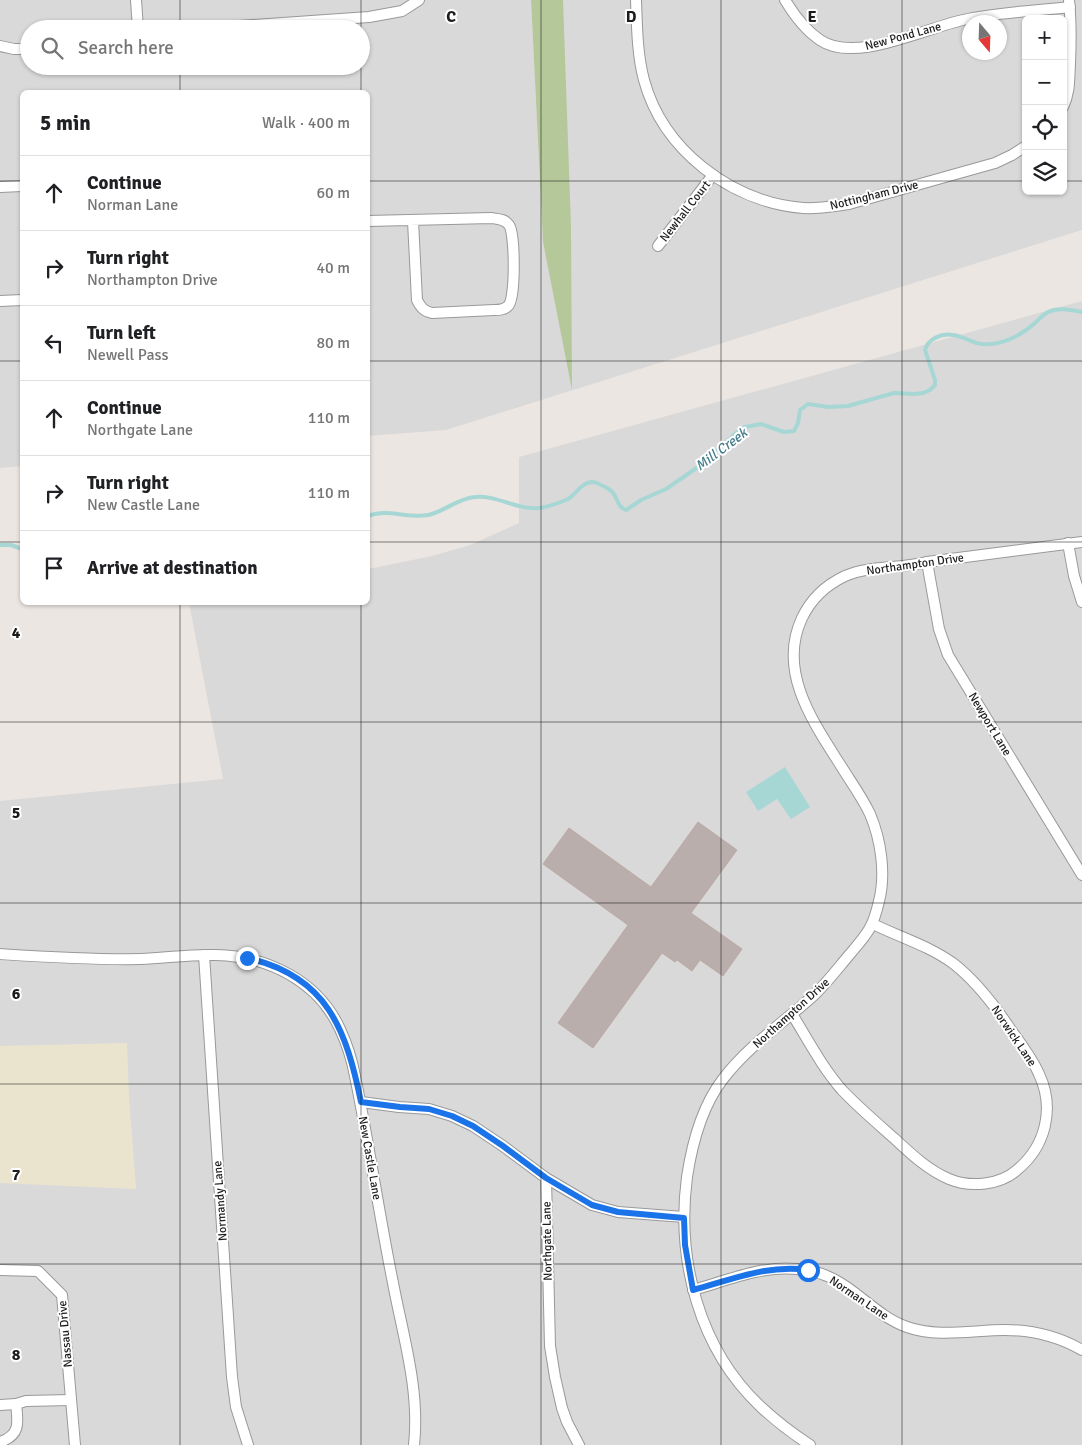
<!DOCTYPE html>
<meta charset="utf-8">
<style>
body{margin:0;font-family:Signika,sans-serif;background:#f2f2f2;color:#202124}
.controls{position:absolute;right:15px;top:15px;display:grid;overflow:hidden;border-radius:8px;box-shadow:0 1px 4px #0004}
.controls button{width:45px;height:45px;display:grid;place-items:center;padding:0;border:0;border-bottom:1px solid #e0e0e0;background:#fff;color:#202124;font:25px sans-serif}
.compass{position:absolute;left:962px;top:15px;width:45px;height:45px;border-radius:50%;background:#fff;box-shadow:0 1px 4px #0004;rotate:161deg}
.stop{position:absolute;width:15px;height:15px;margin:-11px;border:4px solid #1a73e8;border-radius:50%;background:#fff}
.stop.end{background:#1a73e8;border-color:#fff;box-shadow:0 1px 5px #0008}
.list{margin:0;padding:0;list-style:none}
h2{display:flex;justify-content:space-between;align-items:center;height:65px;margin:0;padding:0 20px;font-size:21px}
h2 small{font-size:16px;font-weight:400;color:#757577}
.list li{display:grid;grid-template-columns:32px 1fr auto;gap:15px;align-items:center;box-sizing:border-box;height:75px;padding:0 20px;border-top:1px solid #e0e0e0}
.list b{display:block;font-size:19px;white-space:nowrap}
.list p{margin:0;font-size:16px;white-space:nowrap;color:#757577}
.list em{font-size:16px;font-style:normal;color:#757577}
.icon{flex:none;width:28px;height:28px;fill:none;stroke:currentColor;stroke-width:2;stroke-linecap:round;stroke-linejoin:round}
.map{position:relative;flex:none;width:1082px;height:1445px;overflow:hidden}
.search{position:absolute;background:#fff;box-shadow:0 1px 4px #0004;left:20px;top:20px;width:350px;height:55px;display:flex;align-items:center;gap:12px;box-sizing:border-box;padding:0 18px;border-radius:28px;color:#757577;font-size:19px}
.panel{position:absolute;background:#fff;box-shadow:0 1px 4px #0004;left:20px;top:90px;width:350px;height:515px;border-radius:8px}
.map>svg:first-child{display:block}
.residential{fill:#dad9d9;fill-rule:evenodd}
.farmland{fill:#eae4cf}
.forest{fill:#b5c89a}
.water{fill:#a6d7d4}
.lines{fill:none;stroke-linecap:round;stroke-linejoin:round}
.stream{stroke:#a6d7d4;stroke-width:4}
.building{fill:#b9aeac;stroke:#bdaaa6}
.street-casing{stroke:#999;stroke-width:12}
.street{stroke:#fff;stroke-width:10}
.route{stroke:#1a73e8;stroke-width:6}
.grid{fill:none;stroke:#1c1c1c;stroke-width:1;stroke-opacity:0.55}
.labels{text-anchor:middle;stroke-width:4;stroke-linejoin:round;paint-order:stroke}
.street-label{font-size:12px;fill:#1c1c1c;stroke:#fff}
.water-label{font-size:14px;font-style:italic;fill:#477e8d;stroke:#fff}
.grid-label{font-size:16px;text-anchor:middle;font-weight:bold;fill:#1c1c1c;stroke:#fff;stroke-width:4;stroke-linejoin:round;paint-order:stroke}
</style>
<div class="map">
<svg width="1082" height="1445" viewBox="0 0 1082 1445">
<rect width="100%" height="100%" fill="#ece6e2"/>
<!-- residential -->
<g class="residential">
<path d="M0,0H531L543,242L572,386L559,0H1082V230L446,430L368,436V92H22V466L0,468ZM1026,19H1063V191H1026ZM970,22H1000V52H970ZM29,29H361V66H29Z"/>
<polygon points="1082,301 1082,1445 0,1445 0,801 223,779 189,603 368,602 368,569 432,556 470,545 519,523 519,457"/>
</g>
<!-- farmland -->
<polygon class="farmland" points="127,1043 129,1099 136,1189 0,1183 0,1046"/>
<!-- forest -->
<polygon class="forest" points="531,0 563,0 571,227 572,390 543,242"/>
<!-- water -->
<polygon class="water" points="785,767 810,807 791,819 777,799 758,811 746,792"/>
<g class="lines">
<!-- stream -->
<g class="stream">
<path d="M368,516C388,508 407,519 428,515C444,512 458,498 475,497C497,495 517,510 539,508C548,507 559,503 568,499C576,494 582,482 592,482C597,482 599,484 603,486C605,487 608,488 610,490C618,495 616,507 626,510L641,500L666,489L698,467L735,434L745,427L761,424L784,432L794,431L798,423L800,410L808,404L828,407L848,406L894,393L915,394L923,393L930,390L935,385V380L925,350C928,339 941,333 953,335C968,337 973,346 991,344C1008,342 1023,334 1036,322C1039,319 1043,315 1048,312C1058,307 1071,310 1082,312"/>
<polyline points="0,545 11,545 22,549"/>
</g>
</g>
<!-- building -->
<polygon class="building" points="698,822 737,850 691,913 742,949 723,976 700,960 692,971 677,960 675,962 662,953 593,1048 558,1023 628,925 543,864 569,828 651,887"/>
<g class="lines">
<!-- street casing -->
<g class="street-casing">
<g id="street">
<polyline points="136,0 138,29"/>
<path d="M636,0C637,26 637,54 644,80C663,150 731,202 803,208C819,209 834,206 849,204L995,163L1012,155L1026,146"/>
<path d="M785,0C794,15 805,30 820,40C855,64 925,28 963,20C997,12 1036,11 1070,7"/>
<polyline points="196,29 369,17 402,11 419,0"/>
<polyline points="0,46 14,49 29,49"/>
<path d="M1063,107C1070,93 1069,79 1070,64C1071,42 1071,21 1069,0"/>
<polyline points="0,187 22,186"/>
<path d="M368,221L491,218C498,219 505,219 509,225C515,233 516,299 508,306C504,310 499,310 494,310L432,313C424,311 421,308 417,300L413,221"/>
<polyline points="658,246 713,175"/>
<polyline points="0,301 22,300"/>
<polyline points="1068,543 1074,576 1082,602"/>
<polyline points="927,562 939,629 948,655 1082,875"/>
<path d="M0,954C47,957 93,960 141,959C166,958 191,954 216,955C268,956 318,981 340,1029C347,1044 352,1060 355,1076C369,1144 379,1214 393,1283C403,1336 420,1390 414,1445"/>
<polyline points="204,955 232,1377 236,1407 248,1445"/>
<path d="M792,1014C808,1040 822,1067 842,1090C858,1107 877,1123 895,1139C911,1154 928,1170 949,1179C971,1188 1000,1185 1017,1170C1046,1146 1055,1108 1039,1074C1032,1058 1021,1044 1011,1030C995,1006 977,982 954,964C930,946 899,937 873,924"/>
<polyline points="361,1102 399,1107 429,1109 452,1116 473,1126 503,1146 546,1178 592,1205 618,1212 684,1217"/>
<polyline points="546,1178 550,1346 555,1377 562,1408 567,1422 579,1445"/>
<polyline points="0,1270 38,1271 62,1295 75,1445"/>
<path d="M693,1290C725,1281 764,1265 797,1269C807,1270 818,1272 827,1276C856,1288 876,1316 907,1327C937,1338 974,1330 1005,1330C1032,1330 1059,1337 1082,1350"/>
<polyline points="0,1405 16,1404 26,1401 71,1400"/>
<path d="M0,1442C21,1435 18,1422 16,1404"/>
<path d="M810,1445C793,1434 776,1421 761,1407C699,1349 676,1260 687,1177C692,1144 702,1106 723,1079C748,1046 783,1023 813,996C827,983 838,968 850,954C867,934 873,928 879,901C886,874 881,840 870,814C862,797 851,782 841,766C813,722 777,671 802,618C811,599 826,585 845,576C870,565 900,569 927,562L1082,542"/>
</g>
</g>
<!-- street -->
<use href="#street" class="street"/>
</g>
<g class="lines">
<!-- route -->
<path class="route" d="M247,958C327,976 346,1029 361,1102L400,1107L429,1109L452,1116L473,1126L503,1146L546,1178L592,1205L618,1212L684,1218L685,1245L693,1290C731,1280 768,1264 808,1270"/>
</g>
<!-- grid -->
<path class="grid" d="M180,0V29M361,0V29M541,0V1445M721,0V1445M902,0V1445M180,66V92M361,66V92M0,181H22M368,181H1026M1063,181H1082M0,361H22M368,361H1082M0,542H22M368,542H1082M180,602V1445M361,602V1445M0,722H1082M0,903H1082M0,1084H1082M0,1264H1082"/>
<g class="labels">
<!-- street labels -->
<g class="street-label">
<text transform="translate(903 36) rotate(-15)" y="4">New Pond Lane</text>
<text transform="translate(874 195) rotate(-14)" y="4">Nottingham Drive</text>
<text transform="translate(685 211) rotate(-52)" y="4">Newhall Court</text>
<text transform="translate(915 564) rotate(-8)" y="4">Northampton Drive</text>
<text transform="translate(990 724) rotate(59)" y="4">Newport Lane</text>
<text transform="translate(791 1013) rotate(-42)" y="4">Northampton Drive</text>
<text transform="translate(1014 1036) rotate(56)" y="4">Norwick Lane</text>
<text transform="translate(370 1158) rotate(80)" y="4">New Castle Lane</text>
<text transform="translate(220 1201) rotate(-94)" y="4">Normandy Lane</text>
<text transform="translate(547 1241) rotate(-91)" y="4">Northgate Lane</text>
<text transform="translate(859 1298) rotate(34)" y="4">Norman Lane</text>
<text transform="translate(65 1334) rotate(-95)" y="4">Nassau Drive</text>
</g>
<!-- water labels -->
<g class="water-label">
<text transform="translate(721 449) rotate(-37)" y="5">Mill Creek</text>
</g>
</g>
<g class="grid-label">
<text x="451" y="22">C</text>
<text x="631" y="22">D</text>
<text x="812" y="22">E</text>
<text x="16" y="638">4</text>
<text x="16" y="818">5</text>
<text x="16" y="999">6</text>
<text x="16" y="1180">7</text>
<text x="16" y="1360">8</text>
</g>
</svg>
<div class="controls">
<button>+</button>
<button>−</button>
<button><svg class="icon" aria-label="locate" viewBox="0 0 24 24"><circle cx="12" cy="12" r="6"/><path d="M12 2v4M12 18v4M2 12h4M18 12h4"/></svg></button>
<button><svg class="icon" aria-label="layers" viewBox="0 0 24 24"><path d="M12 4l9 5-9 5-9-5zM3 14l9 5 9-5"/></svg></button>
</div>
<svg class="compass" viewBox="-18 -18 36 36"><path d="M0-13l5 13h-10z" fill="#e53935"/><path d="M0 13l5-13h-10z" fill="#757577"/></svg>
<div class="stop" style="left:808px;top:1270px"></div>
<div class="stop end" style="left:247px;top:958px"></div>
<div class="search"><svg class="icon" aria-label="search" viewBox="0 0 24 24"><circle cx="10" cy="10" r="6"/><path d="M15 15l6 6"/></svg>Search here</div>
<section class="panel">
<h2>5 min<small>Walk · 400 m</small></h2>
<ul class="list">
<li><svg class="icon" aria-label="ahead" viewBox="0 0 24 24"><path d="M12 20V5M6 11l6-6 6 6"/></svg><div><b>Continue</b><p>Norman Lane</p></div><em>60 m</em></li>
<li><svg class="icon" aria-label="right" viewBox="0 0 24 24"><path d="M7 20v-9h11M14 6l5 5-5 5"/></svg><div><b>Turn right</b><p>Northampton Drive</p></div><em>40 m</em></li>
<li><svg class="icon" aria-label="left" viewBox="0 0 24 24"><path d="M17 20v-9H6M10 6l-5 5 5 5"/></svg><div><b>Turn left</b><p>Newell Pass</p></div><em>80 m</em></li>
<li><svg class="icon" aria-label="ahead" viewBox="0 0 24 24"><path d="M12 20V5M6 11l6-6 6 6"/></svg><div><b>Continue</b><p>Northgate Lane</p></div><em>110 m</em></li>
<li><svg class="icon" aria-label="right" viewBox="0 0 24 24"><path d="M7 20v-9h11M14 6l5 5-5 5"/></svg><div><b>Turn right</b><p>New Castle Lane</p></div><em>110 m</em></li>
<li><svg class="icon" aria-label="arrive" viewBox="0 0 24 24"><path d="M6 21V4h12l-3 4 3 4H6"/></svg><div><b>Arrive at destination</b></div></li>
</ul>
</section>
</div>
